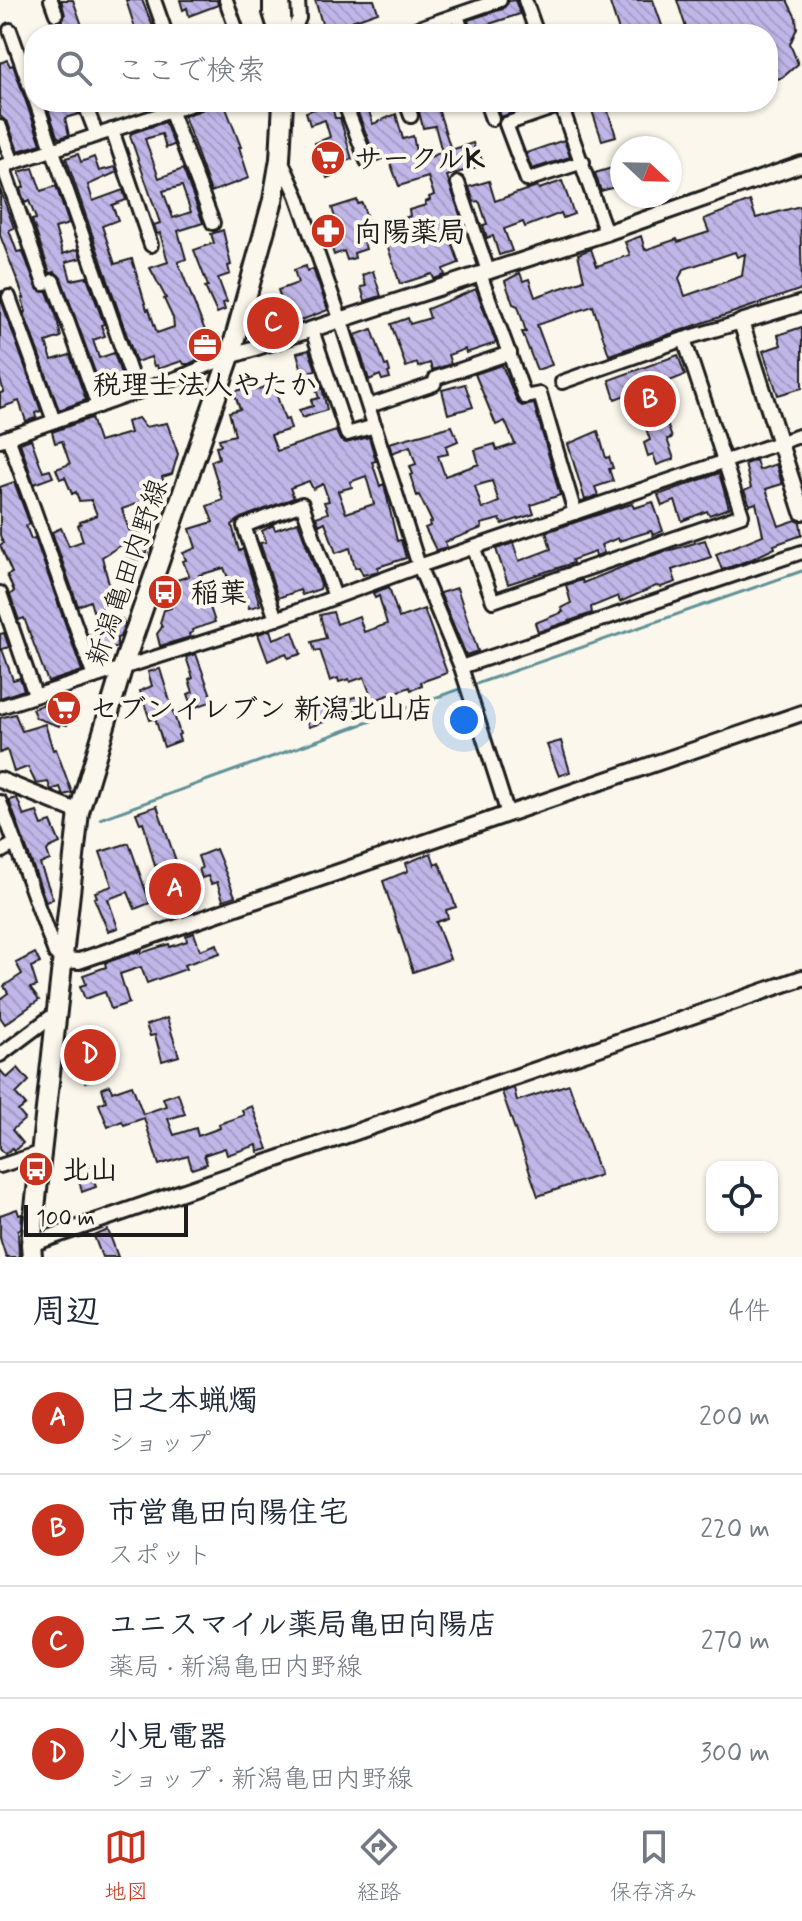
<!DOCTYPE html>
<html lang="ja">
<meta charset="utf-8">
<style>
body{margin:0;font-family:Mynerve,"Klee One",sans-serif;background:#f6f6f7;color:#1f2937}
.controls{position:absolute;right:24px;bottom:24px;display:grid;overflow:hidden;border-radius:16px;box-shadow:0 2px 6px #0004}
.controls button{width:72px;height:72px;display:grid;place-items:center;padding:0;border:0;border-bottom:2px solid #e0e1e3;background:#fff;color:#1f2937;font:40px sans-serif}
.compass{position:absolute;left:610px;top:136px;width:72px;height:72px;border-radius:50%;background:#fff;box-shadow:0 2px 6px #0004;rotate:112deg}
.scale{position:absolute;left:24px;bottom:20px;width:164px;box-sizing:border-box;padding-left:8px;border:4px solid #1c1c1c;border-top:0;font-size:22px;line-height:28px;white-space:nowrap;color:#1c1c1c;-webkit-text-stroke:6px #fbf7ec;paint-order:stroke}
.you{position:absolute;left:464px;top:720px;width:28px;height:28px;margin:-20px;border:6px solid #fff;border-radius:50%;background:#1a73e8;box-shadow:0 0 0 12px #1a73e833}
.badge{display:grid;place-items:center;width:52px;height:52px;border-radius:50%;background:#c8321e;color:#fff;font-size:26px;font-weight:700}
.pin{position:absolute;translate:-50% -50%;border:4px solid #fff;box-shadow:0 2px 8px #0006}
.list{margin:0;padding:0;list-style:none}
h2{display:flex;justify-content:space-between;align-items:center;height:104px;margin:0;padding:0 32px;font-size:34px}
h2 small{font-size:26px;font-weight:400;color:#747a83}
.list li{display:grid;grid-template-columns:52px 1fr auto;gap:24px;align-items:center;box-sizing:border-box;height:112px;padding:0 32px;border-top:2px solid #e0e1e3}
.list b{display:block;font-size:30px;white-space:nowrap}
.list p{margin:0;font-size:26px;white-space:nowrap;color:#747a83}
.list em{font-size:26px;font-style:normal;color:#747a83}
.icon{flex:none;width:44px;height:44px;fill:none;stroke:currentColor;stroke-width:2;stroke-linecap:round;stroke-linejoin:round}
.map{position:relative;flex:none;width:802px;height:1257px;overflow:hidden}
.search{position:absolute;background:#fff;box-shadow:0 2px 6px #0004;left:24px;right:24px;top:24px;height:88px;display:flex;align-items:center;gap:20px;box-sizing:border-box;padding:0 28px;border-radius:32px;color:#747a83;font-size:30px}
.sheet{height:552px;background:#fff}
nav{display:flex;justify-content:space-around;align-items:center;box-sizing:border-box;height:112px;border-top:2px solid #e0e1e3;background:#fff;font-size:22px;color:#747a83}
nav a{display:grid;justify-items:center;gap:4px}
nav .on{color:#c8321e}
.map>svg:first-child{display:block}
.lines{fill:none;stroke-linecap:round;stroke-linejoin:round}
.stream{stroke:#609196;stroke-width:3}
.building{fill:url(#building-back-hatch);stroke:#1c1c1c;stroke-width:2;fill-rule:evenodd}
.minor-casing{stroke:#1c1c1c;stroke-width:18}
.tertiary-casing{stroke:#1c1c1c;stroke-width:20}
.primary-casing{stroke:#1c1c1c;stroke-width:24}
.minor{stroke:#fbf7ec;stroke-width:12}
.tertiary{stroke:#fbf7ec;stroke-width:14}
.primary{stroke:#fbf7ec;stroke-width:18}
.labels{text-anchor:middle;stroke-width:8;stroke-linejoin:round;paint-order:stroke}
.poi-label{font-size:28px;font-weight:bold;fill:#1c1c1c;stroke:#fbf7ec;text-anchor:start}
.street-label{font-size:28px;fill:#1c1c1c;stroke:#fbf7ec}
</style>
<div class="map">
<svg width="802" height="1257" viewBox="0 0 802 1257">
<defs>
<pattern id="building-back-hatch" width="6" height="6" patternUnits="userSpaceOnUse" patternTransform="scale(2)"><rect width="6" height="6" fill="#c0b6e7"/><path d="M-1 5l2 2M0 0l6 6M5-1l2 2" fill="none" stroke="#a49cc6"/></pattern>
</defs>
<rect width="100%" height="100%" fill="#fbf7ec"/>
<filter id="ink" filterUnits="userSpaceOnUse"><feTurbulence type="fractalNoise" baseFrequency=".0125" numOctaves="2"/><feDisplacementMap in="SourceGraphic" scale="16" xChannelSelector="R" yChannelSelector="G"/><feConvolveMatrix kernelMatrix="1 2 1 2 8 2 1 2 1" color-interpolation-filters="sRGB"/></filter>
<g filter="url(#ink)">
<g class="lines">
<!-- stream -->
<g class="stream">
<polyline points="473,685 802,571"/>
<polyline points="100,819 465,687"/>
</g>
</g>
<!-- building -->
<g class="building">
<polygon points="61,0 73,0 85,34 67,34 62,21 65,15"/>
<polygon points="126,0 142,0 156,34 137,34"/>
<polygon points="180,0 217,0 218,5 189,16 187,8 183,10"/>
<polygon points="315,0 374,0 378,12 352,21 354,28 339,34 306,34 323,27"/>
<polygon points="515,0 520,14 483,26 486,34 472,34 468,20 503,9 509,1"/>
<polygon points="609,0 653,0 665,34 620,34"/>
<polygon points="677,0 787,0 796,18 797,28 790,44 798,64 783,77 768,82 768,34 688,34"/>
<polygon points="7,60 10,66 13,65 41,144 18,151 8,123 0,116 0,63"/>
<polygon points="46,102 75,102 79,114 65,118 69,135 60,138 57,136"/>
<polygon points="209,102 211,108 224,103 241,147 239,147 249,178 211,192 184,116 202,110"/>
<polygon points="354,102 366,102 373,124 396,114 403,139 413,136 418,162 442,152 435,126 423,128 419,111 424,109 422,102 436,102 451,150 473,143 476,152 479,151 483,165 447,176 465,230 462,231 464,236 451,240 459,263 443,269 445,275 434,279 432,274 400,284 381,226 410,216 409,210 426,205 425,202 430,200 429,197 434,195 428,177 399,186 388,157 378,161 375,157"/>
<polygon points="497,102 542,102 501,117"/>
<polygon points="589,102 605,102 616,136 602,140"/>
<polygon points="331,103 335,118 340,118 352,159 337,164 340,173 327,178 315,143 330,137 325,120 310,125 306,112"/>
<path d="M165,122L174,145L166,148L162,134L145,139L159,178L183,169L203,223L178,231L186,259L178,262L213,351L196,357L197,360L189,364H184L182,361L158,369L157,365L154,366L151,357L136,362L66,158L78,154L81,162L94,157L99,171L115,167L117,172L88,185L93,201L123,190L126,200L112,205L118,220L102,226L115,264L132,259L147,310L149,309L157,333L174,327L173,318L164,299L166,298L150,268L168,262L160,233L157,234L154,225L160,223L130,136L132,133ZM182,186L191,212L173,218L163,191Z"/>
<polygon points="564,140 570,157 532,169 526,153"/>
<polygon points="622,165 622,185 601,191 595,173"/>
<polygon points="33,168 41,191 56,186 69,224 55,228 63,254 78,249 81,258 66,262 71,280 87,277 104,324 101,325 105,336 93,340 99,358 114,353 124,383 117,385 119,389 103,394 61,278 55,272 50,273 32,220 36,219 29,201 25,203 20,189 24,187 19,172"/>
<polygon points="489,181 495,201 537,186 539,189 562,181 574,214 563,218 561,213 525,227 523,222 504,229 512,251 499,255 493,236 487,238 483,225 487,224 480,203 478,201 474,202 469,187"/>
<polygon points="0,189 14,228 9,230 17,252 22,251 24,255 38,290 47,292 56,315 61,337 46,342 52,360 70,355 86,400 59,410 24,313 26,312 22,298 24,298 0,235"/>
<polygon points="357,200 358,204 362,203 369,225 360,228 366,249 354,253 355,258 347,260 344,251 334,255 329,239 323,241 318,227 336,221 332,208"/>
<path d="M750,201L756,218L800,206L802,289L609,355L593,306L537,325L552,365L537,370L522,332H526L518,306L513,304L505,281L520,273L523,281L529,279L535,297L584,280L578,254L591,249L597,266L630,255L625,242L641,236L645,250L677,239L678,242L709,232L704,219ZM735,252L737,257L745,254L742,276L685,296L679,278L684,269Z"/>
<polygon points="223,230 231,265 228,266 230,274 218,278 227,302 223,303 225,310 217,313 205,287 208,286 194,250 214,243 211,234"/>
<polygon points="306,266 307,271 313,269 328,310 270,332 264,315 284,308 278,290 298,283 294,270"/>
<polygon points="373,271 381,296 365,301 361,287 366,286 362,275"/>
<polygon points="476,289 496,343 466,353 465,349 448,355 451,364 432,370 430,363 418,367 417,363 406,367 391,324 408,318 410,324 430,318 427,309"/>
<polygon points="2,291 1,300 41,411 35,413 36,418 26,421 19,401 0,408 0,393 4,392 0,379 0,292"/>
<polygon points="802,327 802,388 778,395 763,351 781,345 778,335"/>
<polygon points="372,329 385,366 388,365 390,372 388,373 390,378 382,380 380,375 369,380 355,335"/>
<polygon points="309,350 316,370 311,371 313,379 305,382 297,353"/>
<polygon points="678,355 685,375 662,384 663,387 655,390 672,438 667,439 674,459 657,465 653,454 648,456 644,443 650,440 635,398 630,400 628,394 615,399 609,380"/>
<path d="M502,365L518,403L522,406L534,404L560,495L531,505L534,514L502,524L500,519L481,524L482,528L445,542L447,547L436,550L425,528L430,526L429,523L432,522L419,495L417,496L410,475L413,474L410,466L416,464L410,446L392,453L389,443L452,426L458,441L446,446L448,454L438,456L445,476L479,464L475,450L495,444L497,450L515,444L505,421L496,425L475,374ZM492,481L499,502L482,509L475,486Z"/>
<path d="M251,376L256,390L273,384L285,420L288,419L291,429L271,435L277,451L336,431L340,440L346,443L369,437L376,461L372,462L380,486L384,484L397,541L401,540L406,558L378,567L379,571L363,575L359,567L355,568L350,548L336,553L325,522L319,525L316,517L328,513L324,502L329,501L323,484L313,489L309,481L290,488L294,498L241,518L232,525L239,551L243,549L260,605L249,608L241,584L232,588L224,568L199,575L215,622L192,630L193,632L189,634L190,637L160,646L157,634L162,627L160,623L164,610L171,608L169,594L180,589L177,580L189,576L183,561L186,560L183,553L196,548L190,529L213,522L207,506L223,500L211,461L219,458L216,446L221,445L219,439L235,435L229,412L240,409L234,392L245,388L243,379ZM366,476L374,504L346,513L338,491L352,487L350,482Z"/>
<polygon points="465,384 473,407 448,414 442,390"/>
<polygon points="322,387 327,410 302,418 299,410 313,406 311,400 319,398 316,389"/>
<polygon points="91,418 99,442 130,433 127,422 138,418 145,427 167,423 178,454 172,474 162,477 166,489 147,497 150,507 141,510 139,503 122,509 129,530 151,540 145,556 141,555 139,560 126,555 128,541 102,557 111,592 119,590 123,601 93,611 90,601 78,606 52,532 61,528 69,546 83,541 78,525 81,524 80,522 97,515 91,500 79,501 76,492 72,494 65,477 60,479 56,469 70,464 62,441 55,443 52,432"/>
<polygon points="598,431 606,458 609,457 613,468 609,469 613,481 595,487 598,495 585,500 568,444"/>
<polygon points="31,439 43,472 50,470 53,477 34,484 20,443"/>
<polygon points="756,460 759,470 776,464 782,484 766,489 779,526 796,520 800,522 802,535 774,545 775,548 752,559 722,570 716,554 763,535 756,503 750,505 744,491 751,488 745,464"/>
<polygon points="719,473 729,508 709,515 707,511 682,521 675,501 662,506 658,495"/>
<polygon points="14,482 30,524 26,526 31,539 35,538 82,671 48,682 24,618 19,620 10,595 14,591 7,575 12,573 0,545 3,543 0,535 0,487"/>
<polygon points="653,502 663,531 653,535 651,531 619,541 618,538 601,545 604,553 596,556 595,552 572,560 573,563 508,584 496,549 513,543 519,561 551,549 546,532 615,509 632,504 634,508"/>
<polygon points="298,522 321,585 320,589 302,595 300,590 278,598 260,543 266,542 262,531 273,525 275,530"/>
<polygon points="705,540 711,557 672,570 676,582 661,587 656,586 620,602 618,596 591,607 592,613 538,632 535,623 563,612 561,608 571,603 566,585 582,580 583,583 647,557"/>
<polygon points="389,587 399,618 424,609 447,673 421,682 422,686 411,690 410,687 364,704 364,706 322,717 324,722 309,727 303,711 370,693 364,677 350,682 349,679 339,682 338,678 330,681 320,650 315,651 312,642 326,638 320,615 333,612 337,624 359,616 364,632 387,624 379,596 375,598 373,593"/>
<polygon points="457,588 478,651 466,655 440,593"/>
<polygon points="122,619 125,625 120,637 117,638 117,647 108,650 109,663 100,666 88,635 101,630 100,626"/>
<polygon points="270,630 273,639 293,632 301,654 288,658 286,653 268,661 258,634"/>
<polygon points="4,633 9,647 2,649 13,680 20,678 24,690 0,698 0,634"/>
<polygon points="196,654 213,701 193,708 188,694 193,692 189,680 193,678 186,657"/>
<polygon points="160,669 180,734 178,735 180,741 164,747 155,718 150,720 140,691 152,686 148,672"/>
<polygon points="61,697 75,702 67,725 60,723 59,726 36,718 32,709"/>
<polygon points="15,714 22,731 45,724 53,750 56,749 72,793 63,795 60,787 51,790 48,782 36,784 28,767 14,772 7,750 0,753 0,718"/>
<polygon points="561,741 570,772 559,776 547,745"/>
<polygon points="17,798 24,816 37,812 42,825 51,822 60,843 49,848 47,851 50,860 40,864 53,899 46,902 9,800"/>
<polygon points="157,806 193,910 178,916 176,909 173,910 158,865 155,866 143,822 140,823 136,813"/>
<polygon points="129,843 150,903 135,909 128,892 108,899 118,928 108,931 94,898 97,897 95,892 112,886 100,852"/>
<polygon points="216,849 235,896 223,900 217,882 211,884 208,876 202,878 199,869 202,868 198,856"/>
<polygon points="431,853 435,865 439,863 442,869 456,907 446,910 448,918 436,922 450,959 413,972 383,881 408,871 406,863"/>
<polygon points="194,933 200,950 217,944 220,953 184,965 186,969 147,983 141,967 120,974 129,1003 111,1009 105,992 85,999 80,986 86,984 83,975 106,967 105,963 131,954 141,951 141,953 169,944 170,947 187,941 186,936"/>
<polygon points="35,953 40,963 31,967 37,986 30,988 39,1000 5,1024 0,1017 0,999 8,993 4,986 22,974 16,963"/>
<polygon points="167,1018 179,1056 162,1061 155,1035 150,1036 146,1025"/>
<polygon points="92,1039 104,1076 85,1082 82,1071 86,1070 77,1043"/>
<polygon points="18,1068 29,1081 16,1094 26,1105 18,1111 25,1119 12,1130 23,1143 14,1151 12,1148 5,1154 0,1148 0,1070 7,1078"/>
<polygon points="569,1084 600,1175 538,1196 502,1092 514,1088 517,1101"/>
<polygon points="110,1085 112,1092 132,1085 143,1114 166,1106 163,1098 178,1093 185,1114 168,1119 174,1135 196,1128 198,1136 220,1128 219,1124 244,1115 242,1110 252,1106 268,1149 258,1152 257,1145 227,1155 225,1148 204,1155 207,1164 192,1169 188,1156 159,1165 144,1118 124,1125 122,1121 108,1127 99,1104 106,1101 102,1088"/>
<polygon points="88,1164 96,1187 82,1192 76,1168"/>
<polygon points="17,1209 19,1215 22,1214 21,1229 18,1230 19,1257 6,1257 0,1238 0,1215"/>
<polygon points="108,1230 118,1257 102,1257 94,1236"/>
</g>
<g class="lines">
<!-- minor casing -->
<g class="minor-casing">
<g id="minor">
<polyline points="51,0 56,14"/>
<polyline points="154,0 166,34"/>
<polyline points="226,0 238,34"/>
<polyline points="270,0 270,13 276,32"/>
<polyline points="525,0 537,34"/>
<polyline points="457,15 463,34"/>
<polyline points="10,30 34,98"/>
<polyline points="292,34 299,18 298,0"/>
<polyline points="401,34 500,0"/>
<polyline points="36,102 137,392"/>
<polyline points="84,102 96,133"/>
<polyline points="344,102 367,161"/>
<polyline points="406,102 411,116"/>
<polyline points="486,102 492,119"/>
<polyline points="560,102 606,233"/>
<polyline points="561,105 506,124 527,180 583,162"/>
<polyline points="170,110 213,223"/>
<polyline points="0,127 13,163"/>
<polyline points="112,130 151,245"/>
<polyline points="281,160 297,195 341,321 419,566 461,667 508,814"/>
<polyline points="3,166 44,284"/>
<polyline points="0,167 198,102"/>
<polyline points="458,183 488,271"/>
<polyline points="480,274 525,397 540,394 575,513"/>
<polyline points="53,281 98,406"/>
<polyline points="9,297 54,421"/>
<polyline points="312,330 347,434 375,426"/>
<polyline points="562,382 684,339"/>
<polyline points="369,406 434,384 436,378 510,353"/>
<polyline points="8,437 94,677"/>
<polyline points="0,440 183,376 230,356"/>
<polyline points="474,549 493,601 742,515 684,339 741,322"/>
<polyline points="0,593 35,695"/>
<polyline points="276,619 244,526 302,504 335,597"/>
<polyline points="461,667 802,552"/>
<polyline points="0,707 276,619 419,566 802,435"/>
<polyline points="0,802 55,953 62,960"/>
<polyline points="0,852 16,843"/>
<polyline points="0,1055 56,1013"/>
<polyline points="0,1166 42,1152"/>
</g>
</g>
<!-- tertiary casing -->
<g class="tertiary-casing">
<g id="tertiary">
<polyline points="802,303 741,322 802,512"/>
<polyline points="230,356 606,233 802,164"/>
<polyline points="0,780 79,812"/>
<polyline points="62,960 79,961 802,713"/>
<polyline points="31,1244 802,978"/>
</g>
</g>
<!-- primary casing -->
<g class="primary-casing">
<g id="primary">
<polyline points="280,0 282,34"/>
<polyline points="32,1257 31,1244 79,812 122,669 230,356 273,200 280,159 283,102"/>
</g>
</g>
<!-- minor -->
<use href="#minor" class="minor"/>
<!-- tertiary -->
<use href="#tertiary" class="tertiary"/>
<!-- primary -->
<use href="#primary" class="primary"/>
</g>
</g>
<!-- icons -->
<defs>
<g id="supermarket-disc" transform="scale(1.8)"><circle r="9.5" fill="#c8321e" stroke="#fbf7ec"/><path d="M-6-5.5h2.5l.6 2H6L4.5 2H-2.5L-4.4-4H-6ZM-1.5 3.2a1.3 1.3 0 1 0 .1 0ZM3 3.2a1.3 1.3 0 1 0 .1 0Z" fill="#fff"/></g>
<g id="pharmacy-disc" transform="scale(1.8)"><circle r="9.5" fill="#c8321e" stroke="#fbf7ec"/><path d="M-2-6h4v4h4v4h-4v4h-4v-4h-4v-4h4Z" fill="#fff"/></g>
<g id="office-disc" transform="scale(1.8)"><circle r="9.5" fill="#c8321e" stroke="#fbf7ec"/><path d="M-6-3h4V-5.5h4V-3h4V5H-6ZM-1-4.5V-3h2v-1.5ZM-6 0V1H6V0Z" fill="#fff"/></g>
<g id="bus-disc" transform="scale(1.8)"><circle r="9.5" fill="#c8321e" stroke="#fbf7ec"/><path d="M-5-6H5V4H4V6H2V4H-2V6H-4V4H-5ZM-3.5-4V0h7V-4ZM-3.5 1.2v1.5H-2V1.2ZM2 1.2v1.5H3.5V1.2Z" fill="#fff"/></g>
</defs>
<g fill-rule="evenodd">
<use href="#supermarket-disc" x="328" y="158"/>
<use href="#pharmacy-disc" x="328" y="231"/>
<use href="#office-disc" x="205" y="345"/>
<use href="#bus-disc" x="165" y="592"/>
<use href="#supermarket-disc" x="64" y="708"/>
<use href="#bus-disc" x="36" y="1169"/>
</g>
<g class="labels">
<!-- poi labels -->
<g class="poi-label">
<text x="354" y="168">サークルK</text>
<text x="354" y="241">向陽薬局</text>
<text x="205" y="394" text-anchor="middle">税理士法人やたか</text>
<text x="191" y="602">稲葉</text>
<text x="90" y="718">セブンイレブン 新潟北山店</text>
<text x="62" y="1179">北山</text>
</g>
<!-- street labels -->
<g class="street-label">
<text transform="translate(126 572) rotate(-71)" y="10">新潟亀田内野線</text>
</g>
</g>
</svg>
<div class="controls">
<button><svg class="icon" aria-label="locate" viewBox="0 0 24 24"><circle cx="12" cy="12" r="6"/><path d="M12 2v4M12 18v4M2 12h4M18 12h4"/></svg></button>
</div>
<svg class="compass" viewBox="-18 -18 36 36"><path d="M0-13l5 13h-10z" fill="#e53935"/><path d="M0 13l5-13h-10z" fill="#747a83"/></svg>
<div class="scale">100 m</div>
<div class="you"></div>
<div class="pin badge" style="left:175px;top:889px">A</div>
<div class="pin badge" style="left:650px;top:401px">B</div>
<div class="pin badge" style="left:273px;top:323px">C</div>
<div class="pin badge" style="left:90px;top:1055px">D</div>
<div class="search"><svg class="icon" aria-label="search" viewBox="0 0 24 24"><circle cx="10" cy="10" r="6"/><path d="M15 15l6 6"/></svg>ここで検索</div>
</div>
<section class="sheet">
<h2>周辺<small>4件</small></h2>
<ul class="list">
<li><span class="badge">A</span><div><b>日之本蝋燭</b><p>ショップ</p></div><em>200 m</em></li>
<li><span class="badge">B</span><div><b>市営亀田向陽住宅</b><p>スポット</p></div><em>220 m</em></li>
<li><span class="badge">C</span><div><b>ユニスマイル薬局亀田向陽店</b><p>薬局 · 新潟亀田内野線</p></div><em>270 m</em></li>
<li><span class="badge">D</span><div><b>小見電器</b><p>ショップ · 新潟亀田内野線</p></div><em>300 m</em></li>
</ul>
</section>
<nav>
<a class="on"><svg class="icon" aria-label="map" viewBox="0 0 24 24"><path d="M3 6l6-2 6 2 6-2v14l-6 2-6-2-6 2zM9 4v14M15 6v14"/></svg>地図</a>
<a><svg class="icon" aria-label="directions" viewBox="0 0 24 24"><path d="M12 3l9 9-9 9-9-9zM9 14v-3h6M13 9l2 2-2 2"/></svg>経路</a>
<a><svg class="icon" aria-label="saved" viewBox="0 0 24 24"><path d="M7 4h10v16l-5-4-5 4z"/></svg>保存済み</a>
</nav>
